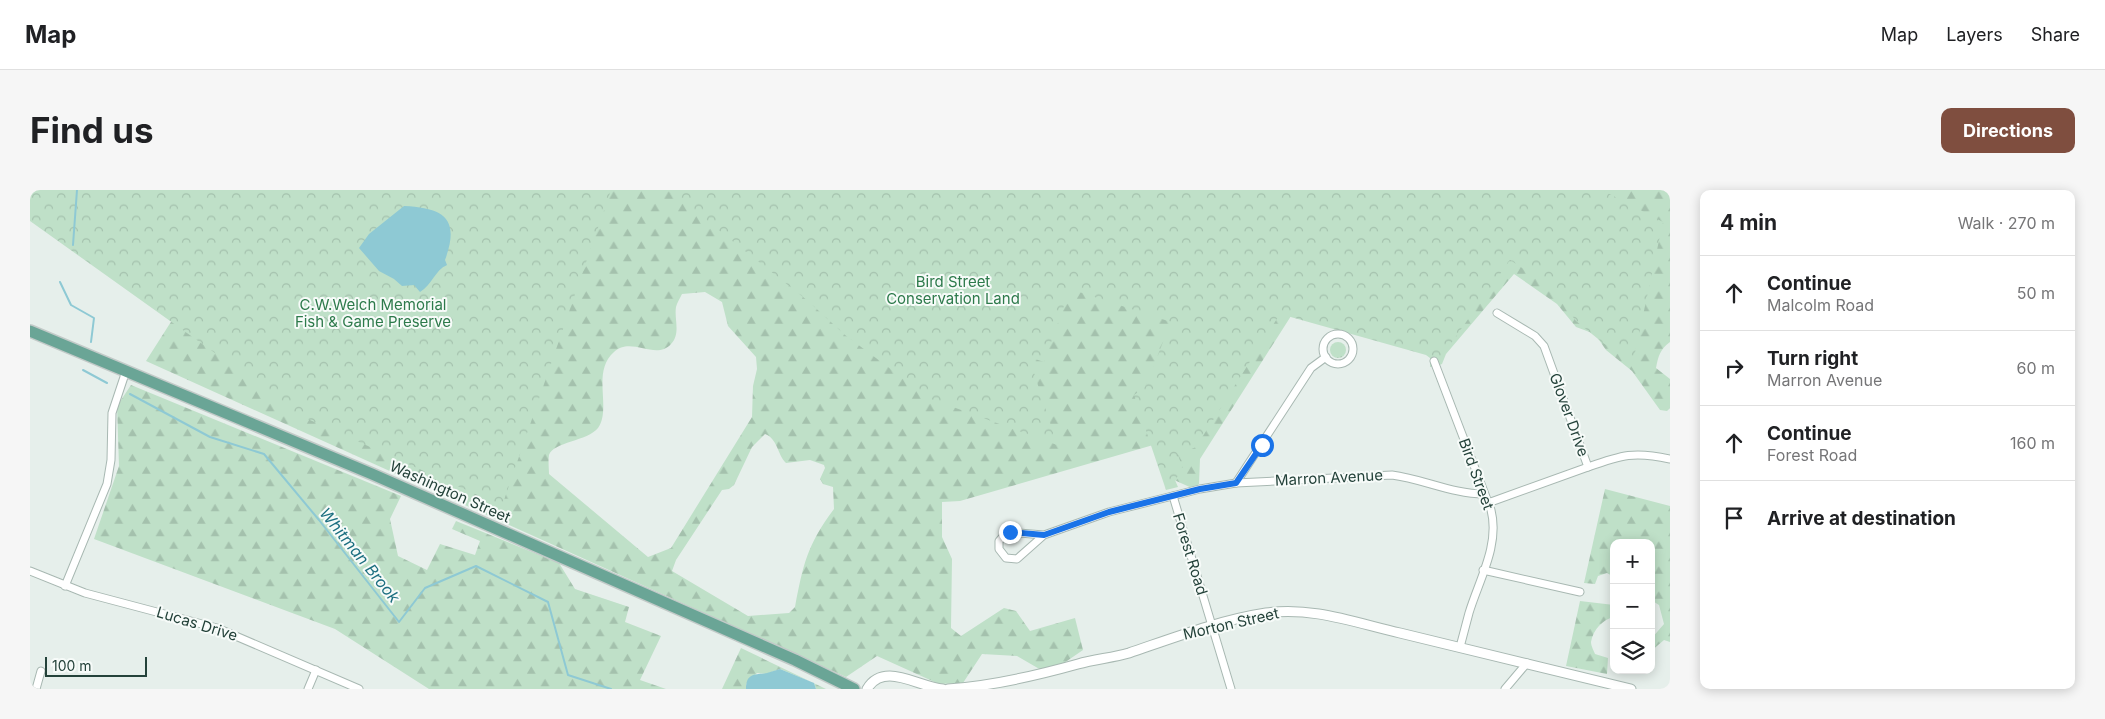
<!DOCTYPE html>
<meta charset="utf-8">
<style>
body{margin:0;font-family:Inter,sans-serif;background:#f6f6f6;color:#202124}
.controls{position:absolute;right:15px;bottom:15px;display:grid;overflow:hidden;border-radius:10px;box-shadow:0 2px 12px #0003}
.controls button{width:45px;height:45px;display:grid;place-items:center;padding:0;border:0;border-bottom:1px solid #e0e0e0;background:#fff;color:#202124;font:25px sans-serif}
.scale{position:absolute;left:15px;bottom:12px;width:102px;box-sizing:border-box;padding-left:5px;border:2px solid #24423a;border-top:0;font-size:14px;line-height:18px;white-space:nowrap;color:#24423a;-webkit-text-stroke:4px #f7fbf9;paint-order:stroke}
.stop{position:absolute;width:15px;height:15px;margin:-11px;border:4px solid #1a73e8;border-radius:50%;background:#fff}
.stop.end{background:#1a73e8;border-color:#fff;box-shadow:0 1px 5px #0008}
.list{margin:0;padding:0;list-style:none}
h2{display:flex;justify-content:space-between;align-items:center;height:65px;margin:0;padding:0 20px;font-size:21px}
h2 small{font-size:16px;font-weight:400;color:#757577}
.list li{display:grid;grid-template-columns:32px 1fr auto;gap:15px;align-items:center;box-sizing:border-box;height:75px;padding:0 20px;border-top:1px solid #e0e0e0}
.list b{display:block;font-size:19px;white-space:nowrap}
.list p{margin:0;font-size:16px;white-space:nowrap;color:#757577}
.list em{font-size:16px;font-style:normal;color:#757577}
.icon{flex:none;width:28px;height:28px;fill:none;stroke:currentColor;stroke-width:2;stroke-linecap:round;stroke-linejoin:round}
.map{position:relative;flex:none;width:1640px;height:499px;overflow:hidden;border-radius:10px}
header{display:flex;align-items:center;gap:30px;box-sizing:border-box;height:70px;padding:0 25px;background:#fff;border-bottom:1px solid #e0e0e0}
header strong{font-size:24px}
nav{display:flex;gap:28px;margin-inline-start:auto;font-size:18px}
.intro{display:flex;align-items:center;justify-content:space-between;box-sizing:border-box;height:120px;padding:0 30px}
h1{margin:0;font-size:35px}
.button{padding:12px 22px;border-radius:10px;background:#7f4e3f;color:#fff;font-size:18px;font-weight:700}
main{display:flex;gap:30px;padding:0 30px}
aside{flex:1;background:#fff;border-radius:10px;box-shadow:0 2px 12px #0003}
.map>svg:first-child{display:block}
.grass{fill:url(#grass-tufts)}
.forest{fill:url(#forest-firs);fill-rule:evenodd}
.park{fill:url(#park-crowns)}
.water{fill:#8ec9d4}
.lines{fill:none;stroke-linecap:round;stroke-linejoin:round}
.stream{stroke:#8ec9d4;stroke-width:2}
.minor-casing{stroke:#a8b8b2;stroke-width:9}
.tertiary-casing{stroke:#a8b8b2;stroke-width:11}
.primary-casing{stroke:#c2cac8;stroke-width:14}
.minor{stroke:#fff;stroke-width:7}
.tertiary{stroke:#fff;stroke-width:9}
.primary{stroke:#6aa596;stroke-width:11}
.route{stroke:#1a73e8;stroke-width:6}
.labels{text-anchor:middle;stroke-width:4;stroke-linejoin:round;paint-order:stroke}
.park-label{font-size:15px;fill:#2d7a4b;stroke:#f7fbf9}
.street-label{font-size:15px;fill:#24423a;stroke:#f7fbf9}
.water-label{font-size:16px;font-style:italic;fill:#1c6f80;stroke:#f7fbf9}
</style>
<header>
<strong>Map</strong>
<nav><a>Map</a><a>Layers</a><a>Share</a></nav>
</header>
<div class="intro"><h1>Find us</h1><a class="button">Directions</a></div>
<main>
<div class="map">
<svg width="1640" height="499" viewBox="0 0 1640 499">
<defs>
<pattern id="grass-tufts" width="24" height="20" patternUnits="userSpaceOnUse" patternTransform="scale(1.25)"><rect width="24" height="20" fill="#bfe0c8"/><path d="M3 7l-1-3M5 7V3M7 7l1-3M15 17l-1-3M17 17v-4M19 17l1-3" fill="none" stroke="#a4c1ad"/></pattern>
<pattern id="forest-firs" width="22" height="20" patternUnits="userSpaceOnUse" patternTransform="scale(1.25)"><rect width="22" height="20" fill="#bfe0c8"/><path d="M5 1l3.5 6h-7zM16 11l3.5 6h-7z" fill="#a4c1ad"/></pattern>
<pattern id="park-crowns" width="20" height="18" patternUnits="userSpaceOnUse" patternTransform="scale(1.25)"><rect width="20" height="18" fill="#bfe0c8"/><path d="M2 6a3 3 0 1 1 6 0M12 15a3 3 0 1 1 6 0" fill="none" stroke="#a4c1ad"/></pattern>
</defs>
<rect width="100%" height="100%" fill="#e6efeb"/>
<!-- grass -->
<circle class="grass" cx="1308" cy="160" r="8"/>
<!-- forest -->
<g class="forest">
<path d="M225,0H1640V152C1630,159 1628,167 1626,178L1640,189V218L1637,221L1630,220L1602,181L1576,160L1565,144L1546,137L1527,114L1484,84L1416,164L1412,174L1400,177L1403,165L1261,126L1170,269L1169,294L1164,299L1142,289L1137,251L930,311L912,312V347L922,369L921,438L931,446L974,418L986,421L1000,441L1045,428L1053,460L1018,484L987,466L952,464L933,493L909,494L847,466L816,487L116,171ZM675,102L692,112L698,136L726,167L727,179L723,196L722,227L641,358L618,367L519,284C519,279 518,271 519,265C523,252 558,251 568,238C582,218 561,182 584,162C601,146 626,171 641,154C651,144 644,129 646,117C647,113 650,108 652,104ZM735,244C748,249 747,264 756,273L780,270L794,275L795,278L790,289L793,294L803,297L804,319C777,355 773,375 765,417L759,423L718,426L642,381L646,370L692,300L699,299L704,295L722,257Z"/>
<polygon points="101,195 371,306 360,329 368,366 397,380 410,354 445,365 450,351 422,339 426,331 529,373 545,399 599,417 595,432 631,446 610,490 636,499 399,499 305,439 64,349 89,276 87,216"/>
<polygon points="1575,299 1640,316 1640,452 1634,450 1621,461 1621,449 1634,434 1629,415 1621,410 1621,353 1584,353 1584,387 1577,383 1568,386 1565,394 1554,393"/>
<path d="M1550,411L1584,415V427C1573,429 1563,440 1561,452C1561,456 1564,461 1565,464L1578,468L1577,484L1536,476Z"/>
<polygon points="711,458 796,499 786,499 784,493 750,479 736,484 727,483 716,494 716,499 692,499"/>
</g>
<!-- park -->
<g class="park">
<polygon points="0,0 581,0 472,316 262,222 220,188 0,31"/>
<polygon points="638,0 1572,0 1633,32 1603,172 1573,153 1546,131 1520,96 1480,70 1412,166 1412,174 1400,177 1400,168 1396,165 1250,124 1166,257 1148,265 1153,279 1145,290 1148,297 1136,300 1104,205 1115,197 1141,132 1040,99 1014,172 999,167 1027,255 901,209 815,145 778,111"/>
</g>
<!-- water -->
<g class="water">
<path d="M374,16C415,18 430,29 415,70L417,75C405,80 402,95 390,102L384,95L372,96L364,89L349,81L329,58L339,44Z"/>
<path d="M750,479L784,493L786,499H716C716,482 726,485 737,483C741,482 746,480 750,479Z"/>
</g>
<g class="lines">
<!-- stream -->
<g class="stream">
<polyline points="43,55 47,0"/>
<polyline points="30,92 41,115 64,128 61,152"/>
<polyline points="53,180 77,193"/>
<polyline points="100,204 180,247 234,264 289,330 369,432 395,398 446,376 518,412 538,485 581,499"/>
</g>
<!-- minor casing -->
<g class="minor-casing">
<g id="minor">
<circle cx="1308" cy="159" r="15"/>
<path d="M1404,171L1461,320C1470,355 1449,390 1439,423C1436,434 1433,446 1430,457"/>
<path d="M1558,277C1592,265 1604,261 1640,269"/>
<polyline points="1206,293 1281,178 1296,167"/>
<polyline points="1143,306 1201,499"/>
<polyline points="1458,313 1558,277 1514,156 1505,146 1467,123"/>
<path d="M1014,345L977,342L969,351V359L976,368L987,369L1014,345L1079,322L1170,299L1206,293L1362,285C1393,289 1423,304 1454,304"/>
<polyline points="1453,380 1550,402"/>
<polyline points="0,381 55,403 187,438 329,499"/>
<polyline points="35,396 77,294 81,270 82,223 96,181"/>
<polyline points="6,499 11,481"/>
<polyline points="278,499 286,480"/>
<polyline points="1475,499 1497,473"/>
</g>
</g>
<!-- tertiary casing -->
<g class="tertiary-casing">
<g id="tertiary">
<path d="M837,499C854,471 888,497 913,499"/>
<path d="M918,499C963,496 1005,486 1048,474C1065,469 1082,468 1099,463C1143,448 1190,430 1236,423C1281,416 1326,433 1370,443C1447,461 1524,480 1601,499"/>
</g>
</g>
<!-- primary casing -->
<g class="primary-casing">
<polyline id="primary" points="0,141 342,284 765,470 824,499"/>
</g>
<!-- minor -->
<use href="#minor" class="minor"/>
<!-- tertiary -->
<use href="#tertiary" class="tertiary"/>
<!-- primary -->
<use href="#primary" class="primary"/>
</g>
<g class="lines">
<!-- route -->
<polyline class="route" points="980,342 1014,345 1079,322 1170,299 1206,293 1232,255"/>
</g>
<g class="labels">
<!-- park labels -->
<g class="park-label">
<text x="923" y="97">Bird Street<tspan x="923" dy="17">Conservation Land</tspan></text>
<text x="343" y="120">C.W.Welch Memorial<tspan x="343" dy="17">Fish &amp; Game Preserve</tspan></text>
</g>
<!-- street labels -->
<g class="street-label">
<text transform="translate(1539 225) rotate(70)" y="5">Glover Drive</text>
<text transform="translate(1446 284) rotate(70)" y="5">Bird Street</text>
<text transform="translate(1299 288) rotate(-3)" y="5">Marron Avenue</text>
<text transform="translate(420 302) rotate(24)" y="5">Washington Street</text>
<text transform="translate(1160 364) rotate(73)" y="5">Forest Road</text>
<text transform="translate(167 434) rotate(17)" y="5">Lucas Drive</text>
<text transform="translate(1201 434) rotate(-13)" y="5">Morton Street</text>
</g>
<!-- water labels -->
<g class="water-label">
<text transform="translate(330 365) rotate(51)" y="6">Whitman Brook</text>
</g>
</g>
</svg>
<div class="controls">
<button>+</button>
<button>−</button>
<button><svg class="icon" aria-label="layers" viewBox="0 0 24 24"><path d="M12 4l9 5-9 5-9-5zM3 14l9 5 9-5"/></svg></button>
</div>
<div class="scale">100 m</div>
<div class="stop" style="left:1232px;top:255px"></div>
<div class="stop end" style="left:980px;top:342px"></div>
</div>
<aside>
<h2>4 min<small>Walk · 270 m</small></h2>
<ul class="list">
<li><svg class="icon" aria-label="ahead" viewBox="0 0 24 24"><path d="M12 20V5M6 11l6-6 6 6"/></svg><div><b>Continue</b><p>Malcolm Road</p></div><em>50 m</em></li>
<li><svg class="icon" aria-label="right" viewBox="0 0 24 24"><path d="M7 20v-9h11M14 6l5 5-5 5"/></svg><div><b>Turn right</b><p>Marron Avenue</p></div><em>60 m</em></li>
<li><svg class="icon" aria-label="ahead" viewBox="0 0 24 24"><path d="M12 20V5M6 11l6-6 6 6"/></svg><div><b>Continue</b><p>Forest Road</p></div><em>160 m</em></li>
<li><svg class="icon" aria-label="arrive" viewBox="0 0 24 24"><path d="M6 21V4h12l-3 4 3 4H6"/></svg><div><b>Arrive at destination</b></div></li>
</ul>
</aside>
</main>
